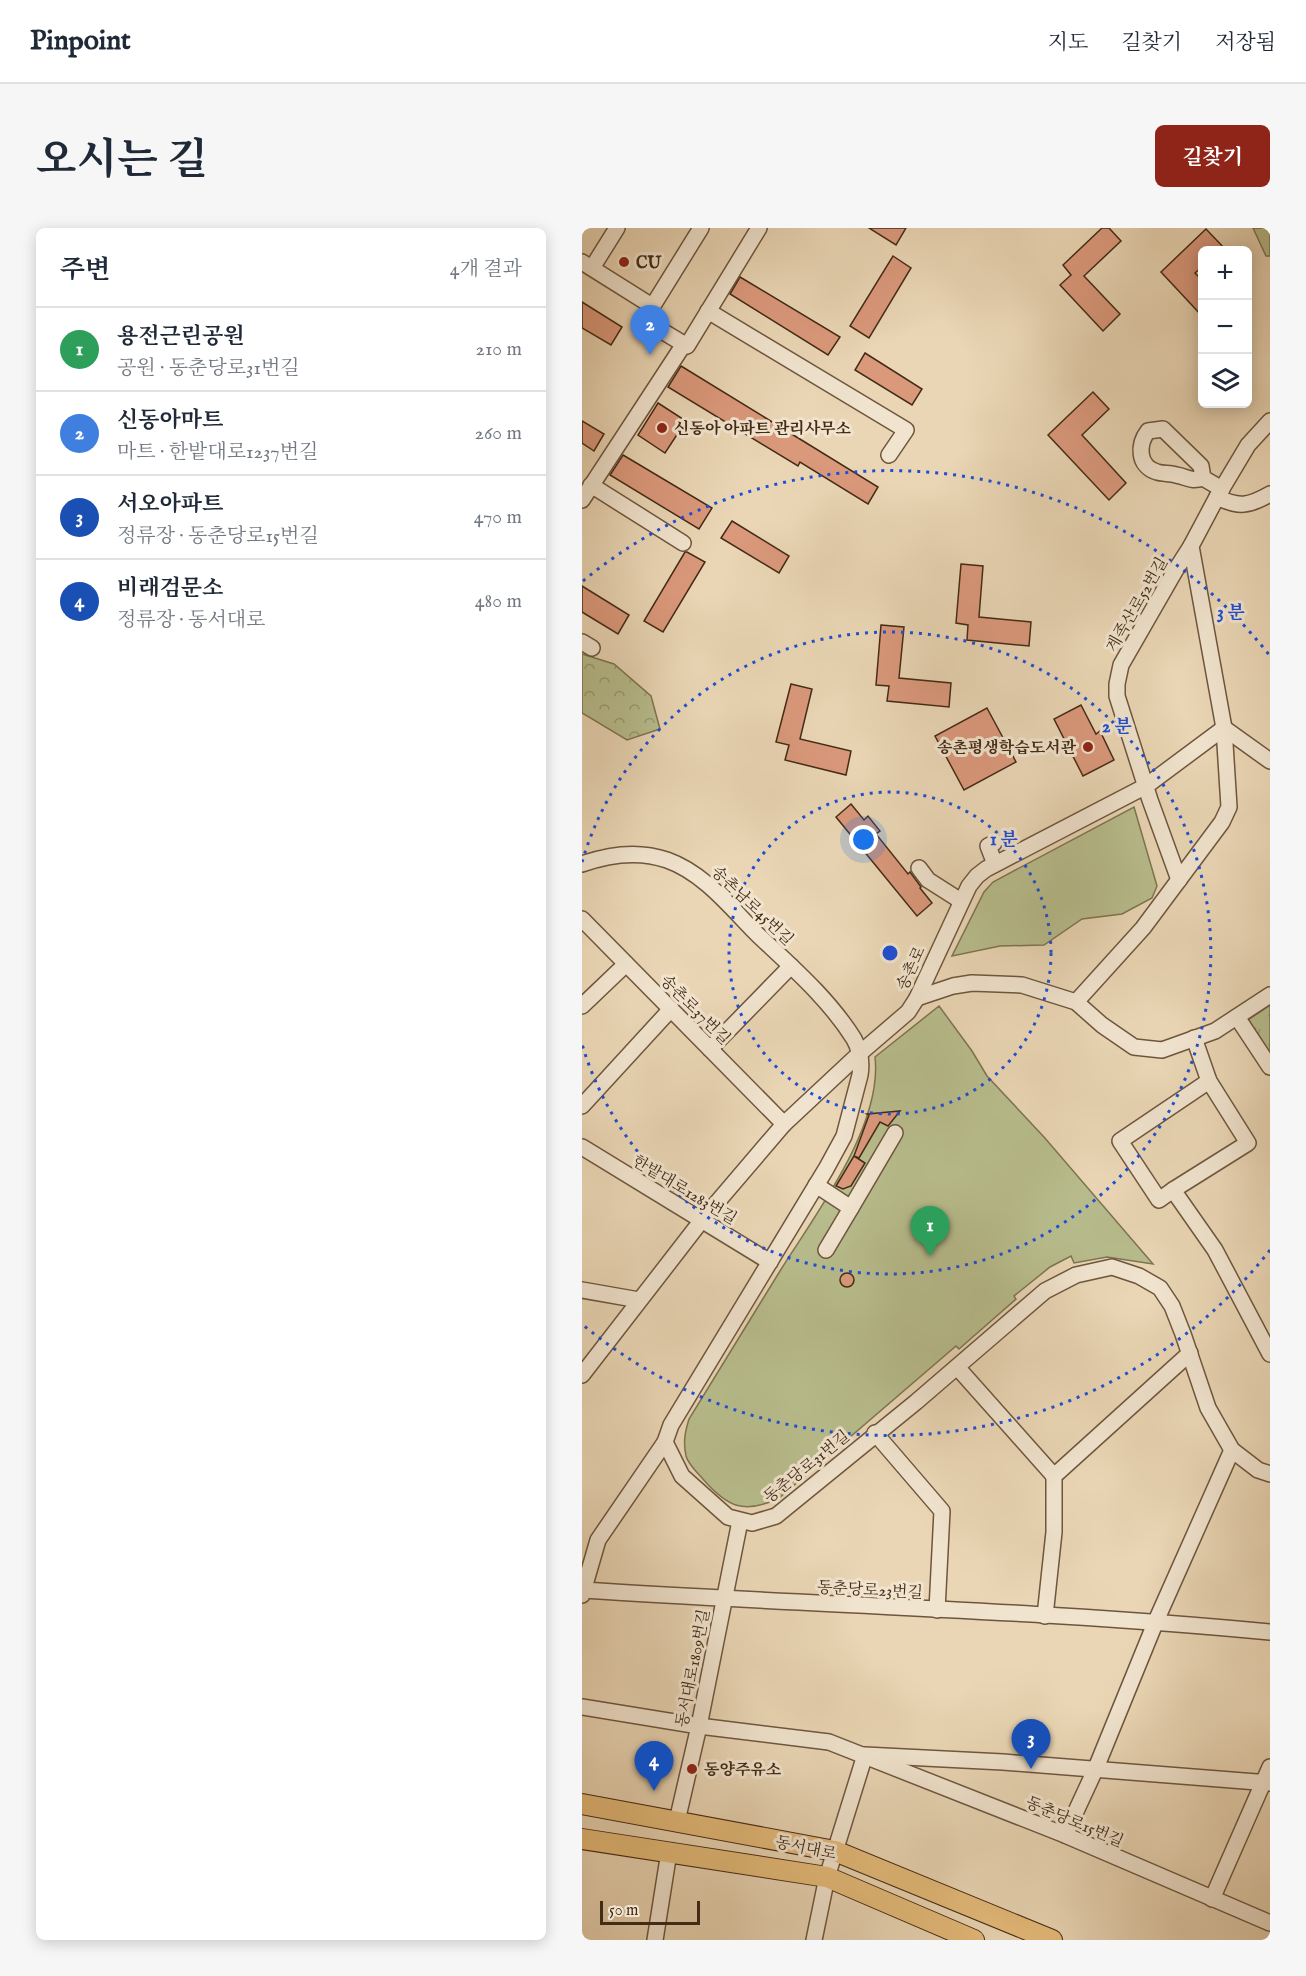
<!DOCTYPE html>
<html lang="ko">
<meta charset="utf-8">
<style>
body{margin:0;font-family:"IM FELL English","Noto Serif KR",serif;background:#f6f6f7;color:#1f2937}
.controls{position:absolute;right:18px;top:18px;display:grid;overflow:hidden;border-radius:9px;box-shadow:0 3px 15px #0003}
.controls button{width:54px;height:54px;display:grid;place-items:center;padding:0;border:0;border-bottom:2px solid #e0e1e3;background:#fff;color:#1f2937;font:30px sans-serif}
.scale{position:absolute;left:18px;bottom:15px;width:100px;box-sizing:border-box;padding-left:6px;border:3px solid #442b16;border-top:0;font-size:16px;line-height:21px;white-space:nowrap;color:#442b16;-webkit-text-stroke:4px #f1e4cf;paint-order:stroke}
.you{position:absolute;left:282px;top:612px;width:21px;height:21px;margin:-15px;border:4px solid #fff;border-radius:50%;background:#1a73e8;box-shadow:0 0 0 9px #1a73e833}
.badge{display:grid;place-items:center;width:39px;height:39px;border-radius:50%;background:#8f2418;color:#fff;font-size:20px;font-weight:700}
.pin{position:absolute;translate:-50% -50px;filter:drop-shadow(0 2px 3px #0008)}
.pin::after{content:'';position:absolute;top:32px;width:21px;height:18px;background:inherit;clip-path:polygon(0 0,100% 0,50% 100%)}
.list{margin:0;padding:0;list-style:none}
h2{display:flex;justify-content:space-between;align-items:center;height:78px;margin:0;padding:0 24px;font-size:26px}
h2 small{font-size:20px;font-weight:400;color:#747a83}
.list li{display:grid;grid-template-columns:39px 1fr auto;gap:18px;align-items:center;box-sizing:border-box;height:84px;padding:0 24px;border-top:2px solid #e0e1e3}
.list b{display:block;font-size:22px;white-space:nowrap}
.list p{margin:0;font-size:20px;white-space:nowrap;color:#747a83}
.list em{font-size:20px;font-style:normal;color:#747a83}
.icon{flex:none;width:33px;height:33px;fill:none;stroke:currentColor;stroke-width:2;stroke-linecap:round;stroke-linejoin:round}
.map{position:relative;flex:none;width:688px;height:1712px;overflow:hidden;border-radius:9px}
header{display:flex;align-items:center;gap:36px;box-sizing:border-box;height:84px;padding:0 30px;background:#fff;border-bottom:2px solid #e0e1e3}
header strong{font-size:28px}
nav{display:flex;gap:33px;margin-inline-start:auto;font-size:21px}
.intro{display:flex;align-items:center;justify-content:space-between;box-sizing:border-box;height:144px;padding:0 36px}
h1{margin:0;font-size:42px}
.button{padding:15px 27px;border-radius:9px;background:#8f2418;color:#fff;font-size:21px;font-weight:700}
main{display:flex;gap:36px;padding:0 36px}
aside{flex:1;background:#fff;border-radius:9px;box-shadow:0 3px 15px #0003}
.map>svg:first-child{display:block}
.grass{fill:url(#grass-tufts);stroke:#7e7452;stroke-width:1.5}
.forest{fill:url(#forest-crowns);stroke:#7e7452;stroke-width:1.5}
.green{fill:#b8bd8d;stroke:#7e7452;stroke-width:1.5}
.building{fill:#db997c;stroke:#442b16;stroke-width:1.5}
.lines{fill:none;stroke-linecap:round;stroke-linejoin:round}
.minor-casing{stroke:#6e563e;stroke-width:18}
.major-casing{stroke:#442b16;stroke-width:22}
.minor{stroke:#f1e4cf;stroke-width:15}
.major{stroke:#e5bb7a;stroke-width:20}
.ring{fill:none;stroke:#1d4ed8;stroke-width:3;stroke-dasharray:3 6}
.poi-dot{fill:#8f2418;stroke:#f1e4cf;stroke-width:2}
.labels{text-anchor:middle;stroke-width:6;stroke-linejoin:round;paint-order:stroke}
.poi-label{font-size:16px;font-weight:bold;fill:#442b16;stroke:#f1e4cf;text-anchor:start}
.street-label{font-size:16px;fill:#442b16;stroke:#f1e4cf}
.centre{fill:#1d4ed8;stroke:#f1e4cf;stroke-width:3}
.ring-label{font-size:18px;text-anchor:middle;font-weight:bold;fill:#1d4ed8;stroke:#f1e4cf;stroke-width:6;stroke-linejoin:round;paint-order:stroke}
</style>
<header>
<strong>Pinpoint</strong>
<nav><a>지도</a><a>길찾기</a><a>저장됨</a></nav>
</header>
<div class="intro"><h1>오시는 길</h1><a class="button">길찾기</a></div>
<main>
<aside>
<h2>주변<small>4개 결과</small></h2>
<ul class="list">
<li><span class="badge" style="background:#2e9e5b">1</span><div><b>용전근린공원</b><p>공원 · 동춘당로31번길</p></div><em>210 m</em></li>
<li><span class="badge" style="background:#3f7fe0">2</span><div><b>신동아마트</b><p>마트 · 한밭대로1237번길</p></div><em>260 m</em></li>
<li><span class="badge" style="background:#1a4fb4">3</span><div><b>서오아파트</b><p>정류장 · 동춘당로15번길</p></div><em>470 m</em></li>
<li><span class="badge" style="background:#1a4fb4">4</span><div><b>비래검문소</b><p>정류장 · 동서대로</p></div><em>480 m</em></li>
</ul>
</aside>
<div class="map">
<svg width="688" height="1712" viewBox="0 0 688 1712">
<defs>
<pattern id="grass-tufts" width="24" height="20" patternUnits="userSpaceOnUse" patternTransform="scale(1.5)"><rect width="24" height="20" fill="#b8bd8d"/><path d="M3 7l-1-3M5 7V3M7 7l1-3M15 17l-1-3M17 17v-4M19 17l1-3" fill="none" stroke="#979a72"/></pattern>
<pattern id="forest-crowns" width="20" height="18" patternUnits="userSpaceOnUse" patternTransform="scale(1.5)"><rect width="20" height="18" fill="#b8bd8d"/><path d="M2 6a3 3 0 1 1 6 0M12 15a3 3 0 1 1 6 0" fill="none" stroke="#979a72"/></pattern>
</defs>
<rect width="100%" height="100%" fill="#ead6b5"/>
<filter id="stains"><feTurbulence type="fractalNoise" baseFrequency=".00333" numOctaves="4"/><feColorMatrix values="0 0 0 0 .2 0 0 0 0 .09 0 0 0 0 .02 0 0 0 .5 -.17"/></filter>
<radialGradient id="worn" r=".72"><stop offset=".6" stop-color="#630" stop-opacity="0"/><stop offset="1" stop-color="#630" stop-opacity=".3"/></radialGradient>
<!-- grass -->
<polygon class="grass" points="688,777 688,827 666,792"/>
<!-- forest -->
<polygon class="forest" points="0,426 32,436 69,468 78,501 45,512 0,485"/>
<!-- green -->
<g class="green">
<polygon points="671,0 688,0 688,28 684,28"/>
<polygon points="552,579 575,658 570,670 540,686 500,691 462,717 418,718 370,728 402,664 411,654"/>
<path d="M357,778L390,823L405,848L462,909L571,1036L525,1029L492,1035L489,1028L468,1039L432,1068L434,1071L377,1121L374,1118L197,1270C162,1287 145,1279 120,1250C115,1244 106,1236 104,1228C101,1214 103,1204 107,1191C137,1142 168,1092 198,1043C233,987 301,898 293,829Z"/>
</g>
<!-- building -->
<g class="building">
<polygon points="287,0 324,0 314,17"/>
<polygon points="520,0 527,0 539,13 502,48 538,86 521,103 478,57 489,47 481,37"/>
<polygon points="624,1 644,22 621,22 621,38 613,45 621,53 621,89 579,44"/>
<polygon points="311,28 329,40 287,110 268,98"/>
<polygon points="158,49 258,109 246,127 148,66"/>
<polygon points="0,74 40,99 29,117 0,100"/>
<polygon points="283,125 340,161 330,177 273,142"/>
<polygon points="99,138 296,259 286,276 218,234 216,238 86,159"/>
<polygon points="511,164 527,181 500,207 544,255 527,272 466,207"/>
<polygon points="76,175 104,193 83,225 56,207"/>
<polygon points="0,193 22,206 12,223 0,215"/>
<polygon points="41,227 130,280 117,301 28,247"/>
<polygon points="150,293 207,328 197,345 139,310"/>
<polygon points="103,324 105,324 123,334 81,404 62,393"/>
<polygon points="379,336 401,338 397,389 449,394 447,418 385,412 386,397 374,395"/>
<polygon points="0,358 47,387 36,406 0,384"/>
<polygon points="299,397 322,399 317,450 369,455 367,479 305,473 307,458 294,457"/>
<polygon points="209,456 230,461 218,511 269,523 264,547 203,532 207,517 194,514"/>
<polygon points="499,477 514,506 518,503 532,532 501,548 472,491"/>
<polygon points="405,480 434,534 382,562 353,508"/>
<polygon points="269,576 282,592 286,588 298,603 294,606 326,646 328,644 339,659 338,660 350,675 335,688 254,589"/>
<polygon points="318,883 306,898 298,894 277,930 272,928 283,935 269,958 261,961 254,958 272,928 287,887 285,886"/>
<circle cx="265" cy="1052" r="7"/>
</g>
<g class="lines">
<!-- minor casing -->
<g class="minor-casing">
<g id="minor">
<polyline points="119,0 62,92 105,118 177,0"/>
<polyline points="0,34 70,78"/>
<polyline points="10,40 35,0"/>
<polyline points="126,83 324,202 307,227"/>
<path d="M621,250L619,238L581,201L566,203C556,216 555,238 575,244C581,246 588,245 594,247C606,249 608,254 621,250L640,261"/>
<polyline points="9,257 101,315"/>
<path d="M635,269C657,280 667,278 688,266"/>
<polyline points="0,272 102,116"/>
<polyline points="0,414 10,420"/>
<polyline points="642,500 688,533"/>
<polyline points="412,615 406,618 413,636"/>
<path d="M0,636C28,626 56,622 85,632C122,645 149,680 176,707C210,739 247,771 272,811C278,822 280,835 278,847L262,908L244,941L89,1197L83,1214L100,1248L146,1289L170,1295L194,1288L334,1174L463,1063L494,1047L530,1039L557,1048L578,1060L590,1078L601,1106L626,1180L650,1222L676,1242L688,1246"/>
<polyline points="337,640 346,652 379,673"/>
<polyline points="597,652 568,572 535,468 535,456 539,437 593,343 609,318"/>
<polyline points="0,691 202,896"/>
<polyline points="335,770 371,758 390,755 440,757 494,774 520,797 552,819 580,822 633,803 688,767"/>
<polyline points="494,774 561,700 640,594 647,579 642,500 609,318 635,269 666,217 688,193"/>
<polyline points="0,778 44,736"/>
<polyline points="655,789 688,839"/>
<polyline points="612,810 627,853 666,915 591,962 633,1022 688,1126"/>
<polyline points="128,821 209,738"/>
<polyline points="0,878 89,781"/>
<polyline points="0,919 188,1034"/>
<polyline points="234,957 269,980 244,1022"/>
<polyline points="591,962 577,972 538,913 627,853"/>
<polyline points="269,980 313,905"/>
<polyline points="0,1062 57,1072"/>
<polyline points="375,1139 472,1248"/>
<polyline points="0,1147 120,992 202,896 277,826 326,784 335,770 387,658 395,648 404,641 564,558 642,500"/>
<polyline points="293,1205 360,1283 355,1382"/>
<path d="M0,1362C229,1377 459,1382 688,1404"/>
<polyline points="0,1367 16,1312 83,1214"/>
<polyline points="463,1388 472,1304 472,1248 608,1125"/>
<polyline points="0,1479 117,1498 247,1514 483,1607 688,1695"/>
<polyline points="95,1593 117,1498 158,1293"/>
<polyline points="483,1607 514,1540 574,1393 650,1222"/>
<polyline points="630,1671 688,1539"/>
<polyline points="73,1712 87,1624"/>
<polyline points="232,1712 245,1649 283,1527 421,1534 688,1555"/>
</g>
</g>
<!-- major casing -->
<g class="major-casing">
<g id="major">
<polyline points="0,1576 253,1623 470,1712"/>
<polyline points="0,1611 245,1649 392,1712"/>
</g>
</g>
<!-- minor -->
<use href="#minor" class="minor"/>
<!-- major -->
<use href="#major" class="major"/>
</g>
<!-- distance rings -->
<g class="ring">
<circle cx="308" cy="725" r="161"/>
<path d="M0 634A321 321 0 1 1 0 816"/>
<path d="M688 1022A482 482 0 0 1 1 1097M1 353A482 482 0 0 1 688 428"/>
</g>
<!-- markers -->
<g class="poi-dot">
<circle cx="42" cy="34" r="6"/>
<circle cx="80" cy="200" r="6"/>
<circle cx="506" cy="519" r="6"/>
<circle cx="110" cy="1541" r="6"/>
</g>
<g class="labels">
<!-- poi labels -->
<g class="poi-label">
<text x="54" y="40">CU</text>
<text x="92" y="206">신동아 아파트 관리사무소</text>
<text x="494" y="525" text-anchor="end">송촌평생학습도서관</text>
<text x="122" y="1547">동양주유소</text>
</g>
<!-- street labels -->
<g class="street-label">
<text transform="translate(554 376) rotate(-60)" y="6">계족산로52번길</text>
<text transform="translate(171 677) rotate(44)" y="6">송촌남로45번길</text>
<text transform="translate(328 740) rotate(-65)" y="6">송촌로</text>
<text transform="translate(114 781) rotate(45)" y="6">송촌로37번길</text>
<text transform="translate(103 961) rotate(31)" y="6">한밭대로1283번길</text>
<text transform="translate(224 1238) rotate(-39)" y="6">동춘당로31번길</text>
<text transform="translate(288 1361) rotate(3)" y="6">동춘당로23번길</text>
<text transform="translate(110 1440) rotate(-79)" y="6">동서대로1809번길</text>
<text transform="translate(493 1593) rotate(23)" y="6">동춘당로15번길</text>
<text transform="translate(224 1619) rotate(12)" y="6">동서대로</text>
</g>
</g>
<circle cx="308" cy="725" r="9" class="centre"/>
<g class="ring-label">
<text x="649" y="390">3 분</text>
<text x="535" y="504">2 분</text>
<text x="422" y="617">1 분</text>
</g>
<rect width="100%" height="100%" filter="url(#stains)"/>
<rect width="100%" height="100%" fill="url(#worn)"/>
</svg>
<div class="controls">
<button>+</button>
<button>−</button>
<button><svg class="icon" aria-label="layers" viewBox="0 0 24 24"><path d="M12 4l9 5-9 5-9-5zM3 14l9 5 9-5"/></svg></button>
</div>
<div class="scale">50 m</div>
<div class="you"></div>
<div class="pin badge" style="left:348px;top:1028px;background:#2e9e5b">1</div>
<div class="pin badge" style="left:68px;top:127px;background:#3f7fe0">2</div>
<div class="pin badge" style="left:449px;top:1541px;background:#1a4fb4">3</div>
<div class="pin badge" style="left:72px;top:1563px;background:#1a4fb4">4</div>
</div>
</main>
